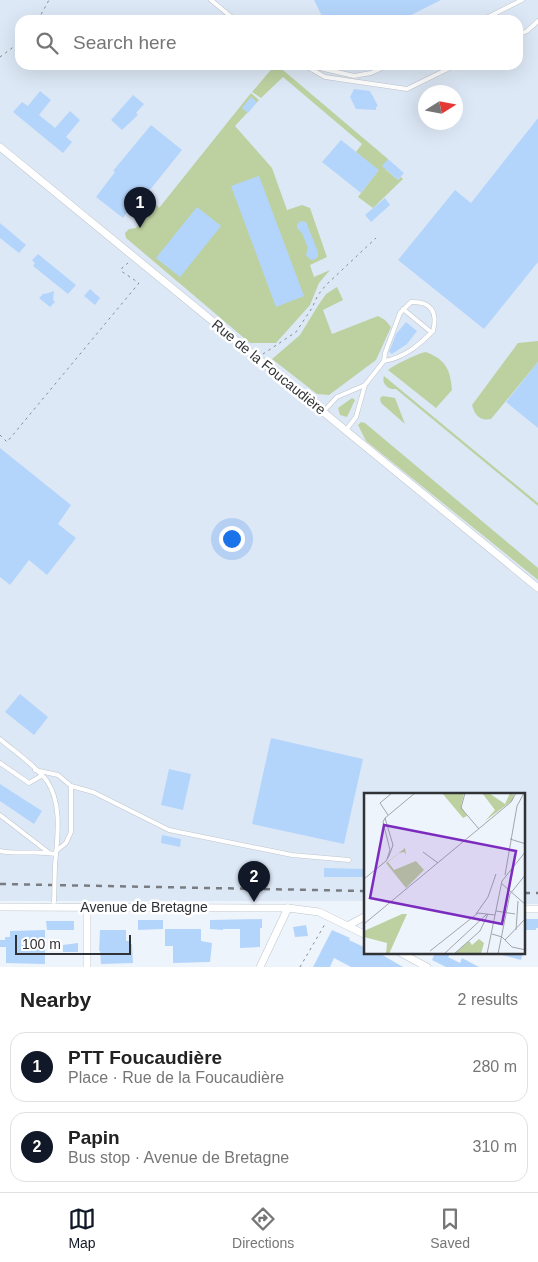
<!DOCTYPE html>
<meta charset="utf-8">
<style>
body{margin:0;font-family:Helvetica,sans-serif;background:#f2f2f2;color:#222}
.compass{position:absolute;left:418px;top:85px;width:45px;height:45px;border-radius:50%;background:#fff;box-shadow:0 5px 20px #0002;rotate:79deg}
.scale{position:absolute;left:15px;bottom:12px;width:116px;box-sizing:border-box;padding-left:5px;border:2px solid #303235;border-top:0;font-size:14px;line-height:18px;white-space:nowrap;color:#303235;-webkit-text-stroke:4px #fff;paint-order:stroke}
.you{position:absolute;left:231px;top:538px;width:18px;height:18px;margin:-12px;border:4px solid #fff;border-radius:50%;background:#1a73e8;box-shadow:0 0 0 8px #1a73e833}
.badge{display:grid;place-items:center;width:32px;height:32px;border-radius:50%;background:#111827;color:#fff;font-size:16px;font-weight:700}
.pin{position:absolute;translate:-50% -41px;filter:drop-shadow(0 1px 2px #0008)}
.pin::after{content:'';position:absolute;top:26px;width:18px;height:15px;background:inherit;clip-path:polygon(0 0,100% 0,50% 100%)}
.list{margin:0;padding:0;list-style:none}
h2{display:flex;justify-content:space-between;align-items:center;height:65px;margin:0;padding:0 20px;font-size:21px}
h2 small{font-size:16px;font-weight:400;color:#767676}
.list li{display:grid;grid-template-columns:32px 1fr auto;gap:15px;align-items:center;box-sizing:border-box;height:70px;margin:0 10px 10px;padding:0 10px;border:1px solid #e0e0e0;border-radius:15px}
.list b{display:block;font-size:19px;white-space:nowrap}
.list p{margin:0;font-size:16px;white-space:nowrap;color:#767676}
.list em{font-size:16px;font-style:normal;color:#767676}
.icon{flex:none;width:28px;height:28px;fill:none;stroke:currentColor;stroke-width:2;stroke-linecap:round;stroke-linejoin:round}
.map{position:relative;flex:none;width:538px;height:967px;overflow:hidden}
.search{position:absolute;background:#fff;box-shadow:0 5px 20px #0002;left:15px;right:15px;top:15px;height:55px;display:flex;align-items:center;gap:12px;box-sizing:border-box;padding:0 18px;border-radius:15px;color:#767676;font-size:19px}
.sheet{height:225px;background:#fff}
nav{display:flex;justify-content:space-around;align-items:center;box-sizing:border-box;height:70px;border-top:1px solid #e0e0e0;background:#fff;font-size:14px;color:#767676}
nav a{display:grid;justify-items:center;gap:2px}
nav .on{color:#111827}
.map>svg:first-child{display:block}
.built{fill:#dde8f6;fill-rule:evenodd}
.green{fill:#bdd1a0}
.building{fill:#b4d5fb}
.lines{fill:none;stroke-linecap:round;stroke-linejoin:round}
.lane-casing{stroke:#bfc5cc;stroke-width:5}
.street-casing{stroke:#bfc5cc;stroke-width:8}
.path{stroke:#868a8f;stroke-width:1;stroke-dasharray:2.5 4;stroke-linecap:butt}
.lane{stroke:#fff;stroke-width:4}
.street{stroke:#fff;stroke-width:7}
.rail{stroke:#797d82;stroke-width:2.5;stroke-dasharray:6 6;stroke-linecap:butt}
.lane-bridge-casing{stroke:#bfc5cc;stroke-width:5;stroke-linecap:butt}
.lane-bridge{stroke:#fff;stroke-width:4}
.labels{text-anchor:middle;stroke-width:5;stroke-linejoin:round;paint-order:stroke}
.street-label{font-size:14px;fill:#303235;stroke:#fff}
.inset-road{fill:none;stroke:#a2a6ac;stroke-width:1}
.view{fill:#7b2cbf;fill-opacity:0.15;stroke:#7b2cbf;stroke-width:2.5}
.inset-edge{fill:none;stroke:#303235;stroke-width:2.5}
</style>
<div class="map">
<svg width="538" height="967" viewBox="0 0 538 967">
<rect width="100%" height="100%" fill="#eef4fc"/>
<!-- built -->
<path class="built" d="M0,0H538V904H524V794H366L365,901H0ZM20,20H518V65H20ZM426,92H456V122H426Z"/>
<!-- green -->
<g class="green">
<polygon points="275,65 277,65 388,159 388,166 385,169 398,180 401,177 403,179 373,208 358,197 378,171 356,152 362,144 283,77 261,98 252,92"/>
<polygon points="251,93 259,100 235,126 272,168 287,210 302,205 310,208 327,257 310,265 314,277 330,270 319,283 310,305 276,343 250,343 126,238 125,233 129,229 136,228 155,203 159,208"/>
<polygon points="337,287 343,300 323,310 332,334 378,316 385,320 391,327 376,360 329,395 317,394 272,359 300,335 319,304 326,294"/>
<path d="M538,341V362L491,419C480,421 475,416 472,405L518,343Z"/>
<path d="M426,352C446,360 450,369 452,390L436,408L388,370C394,365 419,353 426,352Z"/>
<path d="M384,376L538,503V506L396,389C389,390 381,384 384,376Z"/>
<polygon points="383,396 395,398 405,424 381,403 380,398"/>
<polygon points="352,398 355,400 347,417 340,415 338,408"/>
<polygon points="361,422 365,423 538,568 538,580 366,441 358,425"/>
</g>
<!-- building -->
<g class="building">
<polygon points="314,0 441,0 401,20 324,20"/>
<polygon points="354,89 370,91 378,106 376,107 376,110 356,109 350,97"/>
<polygon points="40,91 51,100 39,115 55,128 70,111 80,120 66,137 72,142 63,153 13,112 22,102 28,106"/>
<polygon points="133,95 144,104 136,113 138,115 122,130 111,120"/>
<polygon points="251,97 257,102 248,113 242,108"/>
<polygon points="538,118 538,262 484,329 398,260 455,190 471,203"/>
<polygon points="151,125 182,150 145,196 137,190 127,203 131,207 123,218 96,197 115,172 113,171"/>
<polygon points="341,140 379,170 361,193 322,162"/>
<polygon points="388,159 404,173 398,180 382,166"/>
<polygon points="259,176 304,296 276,307 231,186"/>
<polygon points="385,198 390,205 371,222 365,215"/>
<polygon points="197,207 221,226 180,277 156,258"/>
<polygon points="301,221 306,222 318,252 318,257 315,259 311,260 306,255 308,248 302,233 297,228 297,224"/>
<polygon points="0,223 26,245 19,253 0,238"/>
<polygon points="38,254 76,285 68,294 33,266 35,263 32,260"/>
<polygon points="90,289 100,298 95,305 84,296"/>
<polygon points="54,291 53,300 55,302 50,307 39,298 44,293 45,294"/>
<polygon points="406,322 417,331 407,344 392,354 389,352 396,334"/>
<polygon points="538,362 538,428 506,402"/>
<polygon points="0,448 71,505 58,524 76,538 47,575 29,560 10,585 0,577"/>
<polygon points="20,694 48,717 34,735 5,712"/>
<polygon points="271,738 363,759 344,844 252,824"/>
<polygon points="169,769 191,774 183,810 161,805"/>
<polygon points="0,784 42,811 34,824 0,801"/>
<polygon points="162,835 181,839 180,847 161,843"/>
<polygon points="324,868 366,869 366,877 324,877"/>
<polygon points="262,919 262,928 260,928 260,947 240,948 240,929 223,929 223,930 210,929 210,920"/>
<polygon points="524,919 538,919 538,928 536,928 536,930 524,930"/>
<polygon points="138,920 163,920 163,929 138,930"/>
<polygon points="46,921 74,921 74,930 47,930"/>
<polygon points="306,925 308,936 295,937 293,927"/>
<polygon points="165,929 201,929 201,941 212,943 210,962 173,963 173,946 165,946"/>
<polygon points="45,930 45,964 6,963 6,947 0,947 0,940 5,940 5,937 10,937 10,931"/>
<polygon points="100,930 126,930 126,941 130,941 130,944 132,944 133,963 101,964 100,951 99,951"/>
<polygon points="332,930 350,938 349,940 366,948 366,953 379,953 403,967 351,967 334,958 330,967 313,967"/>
<polygon points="78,943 78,952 63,952 63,945"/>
<polygon points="435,953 451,953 448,957 460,963 462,958 479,967 446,967 432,960"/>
<polygon points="502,953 523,953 521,960 502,955"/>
</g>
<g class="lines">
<!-- lane casing -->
<g class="lane-casing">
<g id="lane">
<polyline points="211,0 235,20"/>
<polyline points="482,20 522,0"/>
<polyline points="518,35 527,31 538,21"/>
<polyline points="304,65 325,77 407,89 456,65"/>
<polyline points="307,65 354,76 371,73 389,65"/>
<polyline points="403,309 431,332"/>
<polyline points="324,411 337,397 365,385"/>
<path d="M346,430L356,417L365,385L384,361L385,353L400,313L411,302C431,301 438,312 433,331C419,345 404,358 384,361"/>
<path d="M0,739C15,752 35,765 47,781C63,805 57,839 55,866"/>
<polyline points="0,763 29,783 41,776"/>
<polyline points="35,770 58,775 71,786 93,792 169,830 292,855 349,860"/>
<polyline points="0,815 48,852"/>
<path d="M0,851C18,855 37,850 56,854"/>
<polyline points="56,851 66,843 71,832 71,786"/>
</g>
</g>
<!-- street casing -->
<g class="street-casing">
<g id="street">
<polyline points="0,147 538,588"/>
<polyline points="0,907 288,908 319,912 366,935"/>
<polyline points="524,909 538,909"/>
<polyline points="349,925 366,916"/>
<polyline points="401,953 427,967"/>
<polyline points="87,967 87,907"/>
<polyline points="260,967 288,908"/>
</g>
</g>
<!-- path -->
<g class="path">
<polyline points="38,20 49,0"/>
<polyline points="0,57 20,42"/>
<polyline points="263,354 296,332 312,308 318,295 326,285 376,238"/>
<polyline points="0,435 7,442 139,283 121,271 122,268 128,263"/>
<polyline points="300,967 325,924"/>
</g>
<!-- lane -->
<use href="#lane" class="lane"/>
<!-- street -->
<use href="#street" class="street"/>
<!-- rail -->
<g class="rail">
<polyline points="0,884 366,891"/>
<polyline points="524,893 538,893"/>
</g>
<!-- lane-bridge casing -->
<g class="lane-bridge-casing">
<polyline id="lane-bridge" points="54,902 55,866"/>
</g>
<!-- lane-bridge -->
<use href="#lane-bridge" class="lane-bridge"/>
</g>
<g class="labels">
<!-- street labels -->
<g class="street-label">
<text transform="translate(269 367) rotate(39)" y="5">Rue de la Foucaudière</text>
<text x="144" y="912">Avenue de Bretagne</text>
</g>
</g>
<!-- overview -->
<g transform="translate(364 793)">
<rect width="161" height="161" fill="#eef4fc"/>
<path d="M78,0H100L97,13L103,23L99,25ZM118,0H125L141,11L146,0L150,2L149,7L121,28L131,17ZM41,55L42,62L40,59L35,60L24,69L30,77L52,68L60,77L42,95L22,70ZM38,121H43L25,161H22L23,150L0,144V138ZM115,146L120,150L117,161H90L105,148L108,152Z" fill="#bdd1a0"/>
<path class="inset-road" d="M101,0L97,15L115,36M24,22L16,10L28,0M21,25L51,0M146,46L162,51M59,59L74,70M141,82L153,13L160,0M0,86L22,68L25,63L29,52L21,25L19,29L26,57L23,66M137,90L162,112M132,118L151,121M112,121L124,104L132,81M0,131L147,9L152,0M152,137L154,108M128,141L138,144L148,154L162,157M141,147L162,125M66,158L114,120L131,122M80,161L123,121M90,161L116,138L124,121M123,161L138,88L162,58M134,161L146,101L162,81"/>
<path class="view" d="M20,32L152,58L138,131L6,105Z"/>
<rect width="161" height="161" class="inset-edge"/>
</g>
</svg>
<svg class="compass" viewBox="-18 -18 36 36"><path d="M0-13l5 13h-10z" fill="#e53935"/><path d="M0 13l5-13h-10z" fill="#767676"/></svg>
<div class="scale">100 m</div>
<div class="you"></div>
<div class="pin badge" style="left:140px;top:228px">1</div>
<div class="pin badge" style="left:254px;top:902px">2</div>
<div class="search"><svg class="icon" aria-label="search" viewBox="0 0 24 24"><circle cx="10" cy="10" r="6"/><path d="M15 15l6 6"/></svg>Search here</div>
</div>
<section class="sheet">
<h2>Nearby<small>2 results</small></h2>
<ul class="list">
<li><span class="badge">1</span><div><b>PTT Foucaudière</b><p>Place · Rue de la Foucaudière</p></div><em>280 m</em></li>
<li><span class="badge">2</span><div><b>Papin</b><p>Bus stop · Avenue de Bretagne</p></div><em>310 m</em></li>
</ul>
</section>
<nav>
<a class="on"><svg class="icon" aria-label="map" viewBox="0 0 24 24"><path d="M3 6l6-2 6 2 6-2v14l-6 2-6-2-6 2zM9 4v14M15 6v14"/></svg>Map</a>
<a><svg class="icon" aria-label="directions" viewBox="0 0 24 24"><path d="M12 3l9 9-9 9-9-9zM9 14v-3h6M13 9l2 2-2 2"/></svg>Directions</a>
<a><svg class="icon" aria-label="saved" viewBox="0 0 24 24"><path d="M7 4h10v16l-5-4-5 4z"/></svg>Saved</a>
</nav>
